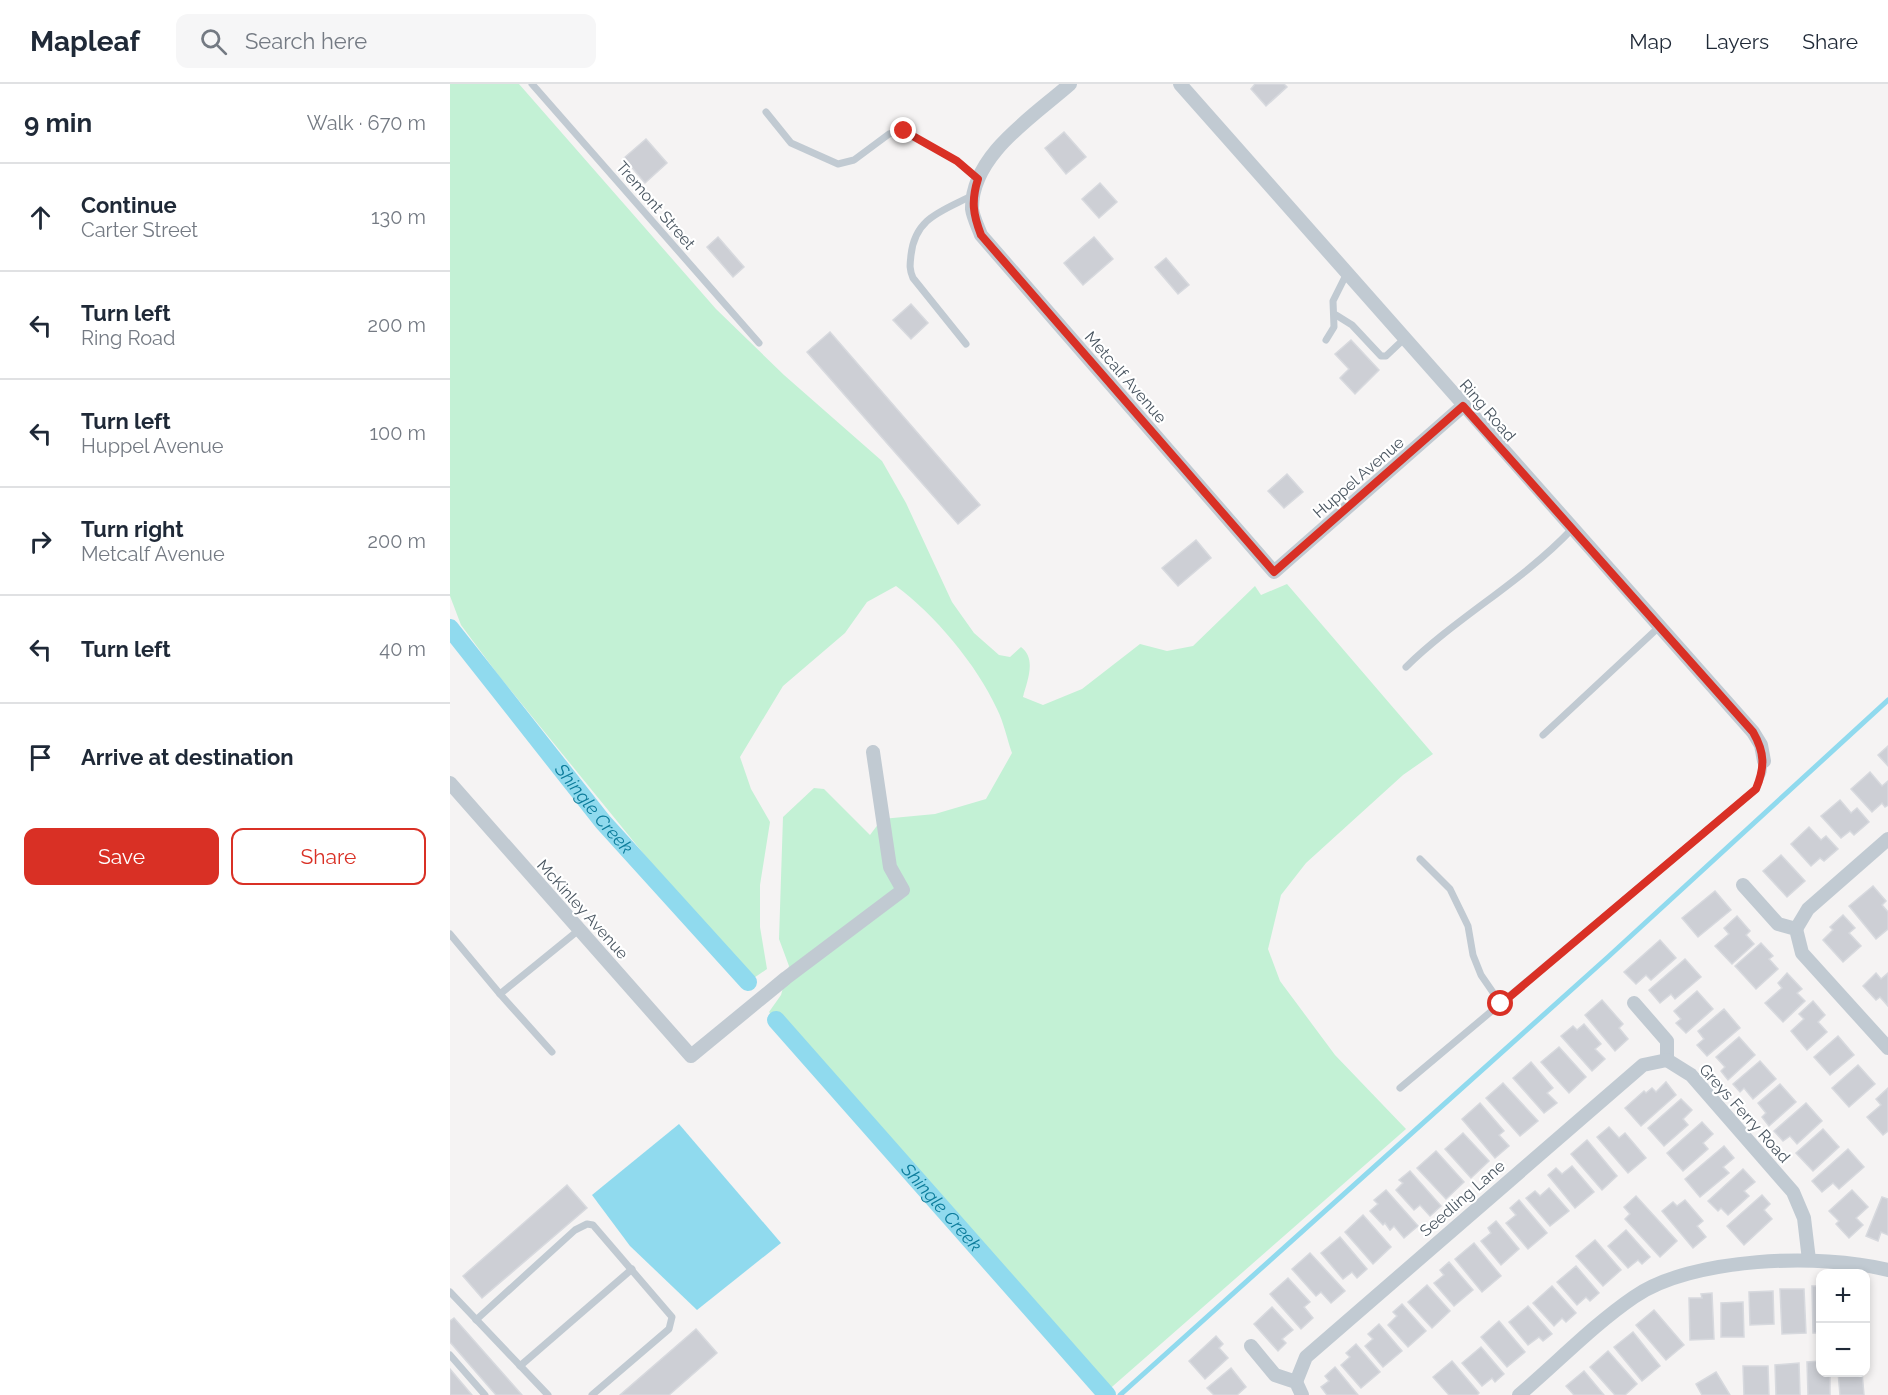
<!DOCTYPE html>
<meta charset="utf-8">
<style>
body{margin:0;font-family:Raleway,sans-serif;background:#f6f6f7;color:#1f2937}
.controls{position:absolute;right:18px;bottom:18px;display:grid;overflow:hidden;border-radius:12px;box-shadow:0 3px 9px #0003}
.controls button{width:54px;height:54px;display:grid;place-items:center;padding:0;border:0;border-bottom:2px solid #e0e1e3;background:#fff;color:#1f2937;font:30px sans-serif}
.stop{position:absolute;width:18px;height:18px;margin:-14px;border:4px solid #d93025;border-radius:50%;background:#fff}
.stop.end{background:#d93025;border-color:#fff;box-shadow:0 2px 6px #0008}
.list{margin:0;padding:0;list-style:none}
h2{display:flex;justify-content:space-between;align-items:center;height:78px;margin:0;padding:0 24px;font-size:26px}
h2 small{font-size:20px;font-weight:400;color:#747a83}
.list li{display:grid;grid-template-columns:39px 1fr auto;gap:18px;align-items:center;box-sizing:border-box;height:108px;padding:0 24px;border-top:2px solid #e0e1e3}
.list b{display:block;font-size:22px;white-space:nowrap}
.list p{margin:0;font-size:20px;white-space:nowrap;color:#747a83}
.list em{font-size:20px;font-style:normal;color:#747a83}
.actions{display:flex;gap:12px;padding:18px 24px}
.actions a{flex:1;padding:14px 0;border:2px solid #d93025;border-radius:12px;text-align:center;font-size:21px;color:#d93025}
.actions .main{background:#d93025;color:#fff}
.icon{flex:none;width:33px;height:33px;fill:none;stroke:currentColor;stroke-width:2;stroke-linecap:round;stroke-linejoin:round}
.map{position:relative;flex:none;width:1438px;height:1311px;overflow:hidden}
header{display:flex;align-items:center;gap:36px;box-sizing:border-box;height:84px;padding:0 30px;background:#fff;border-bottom:2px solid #e0e1e3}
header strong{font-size:28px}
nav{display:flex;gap:33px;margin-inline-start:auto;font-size:21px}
.search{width:420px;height:54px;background:#f6f6f7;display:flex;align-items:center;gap:15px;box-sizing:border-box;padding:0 21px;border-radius:12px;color:#747a83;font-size:22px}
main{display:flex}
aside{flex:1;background:#fff}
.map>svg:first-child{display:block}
.green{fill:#c3f1d5}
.water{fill:#90daee}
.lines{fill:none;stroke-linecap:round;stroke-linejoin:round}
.stream{stroke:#90daee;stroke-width:5}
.canal{stroke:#90daee;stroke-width:18}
.building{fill:#cdcfd5;stroke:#d7d9de;stroke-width:1.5}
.service{stroke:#c1cad2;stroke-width:7}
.minor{stroke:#c1cad2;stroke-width:14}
.route{stroke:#d93025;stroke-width:8}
.labels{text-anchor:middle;stroke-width:4.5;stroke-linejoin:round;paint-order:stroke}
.street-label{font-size:16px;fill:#4a5661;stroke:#fff}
.water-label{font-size:18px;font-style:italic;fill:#0c7c9b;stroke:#fff}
</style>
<header>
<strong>Mapleaf</strong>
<div class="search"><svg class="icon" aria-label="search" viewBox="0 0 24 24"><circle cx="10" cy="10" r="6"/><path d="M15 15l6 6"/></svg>Search here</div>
<nav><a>Map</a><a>Layers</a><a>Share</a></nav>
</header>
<main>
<aside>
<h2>9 min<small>Walk · 670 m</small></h2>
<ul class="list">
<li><svg class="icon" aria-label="ahead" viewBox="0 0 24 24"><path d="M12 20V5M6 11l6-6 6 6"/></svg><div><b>Continue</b><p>Carter Street</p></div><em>130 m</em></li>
<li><svg class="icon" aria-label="left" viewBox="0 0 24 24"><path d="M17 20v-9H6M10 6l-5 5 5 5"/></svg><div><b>Turn left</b><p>Ring Road</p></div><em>200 m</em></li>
<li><svg class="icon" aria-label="left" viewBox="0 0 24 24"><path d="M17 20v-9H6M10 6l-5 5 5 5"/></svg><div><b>Turn left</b><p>Huppel Avenue</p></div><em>100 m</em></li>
<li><svg class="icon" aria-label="right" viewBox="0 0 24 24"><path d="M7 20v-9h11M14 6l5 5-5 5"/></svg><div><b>Turn right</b><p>Metcalf Avenue</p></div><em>200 m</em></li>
<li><svg class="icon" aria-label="left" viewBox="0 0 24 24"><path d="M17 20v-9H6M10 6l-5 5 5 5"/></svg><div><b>Turn left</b></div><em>40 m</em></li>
<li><svg class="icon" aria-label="arrive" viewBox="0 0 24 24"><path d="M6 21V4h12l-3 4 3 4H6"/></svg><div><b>Arrive at destination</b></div></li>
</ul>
<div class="actions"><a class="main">Save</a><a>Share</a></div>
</aside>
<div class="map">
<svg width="1438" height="1311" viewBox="0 0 1438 1311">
<rect width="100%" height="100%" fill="#f5f3f3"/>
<!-- green -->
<path class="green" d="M0,0H69L266,225L334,291L432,377L456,419L502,518L524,549L549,571L560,573L571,563C587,575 577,597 573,613L593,621L632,605L690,560L717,567L743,562L805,502L811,511L837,500L983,670L953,691L856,779L831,811L818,865L830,897L885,971L956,1045L655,1309L319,928L331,911L339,882L329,855L333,733L364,704L374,705L420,751L432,735L485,730L536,715L562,669C557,655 554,639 547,625C527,581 484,530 446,502L417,518L395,549L333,602L290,673L301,705L320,738L310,801V843L317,885L298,898L49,592L11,541L0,512Z"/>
<!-- water -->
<polygon class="water" points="229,1040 331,1159 247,1226 180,1162 142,1111"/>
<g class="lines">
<!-- stream -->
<polyline class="stream" points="670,1311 1158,873 1438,616"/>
<!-- canal -->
<g class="canal">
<path id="s1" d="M0,544L153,738L298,898"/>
<path id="s2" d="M326,936L657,1311"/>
</g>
</g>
<!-- building -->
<g class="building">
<polygon points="805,0 834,0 837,3 816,22 801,5"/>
<polygon points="614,48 636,73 616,90 595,64"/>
<polygon points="196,55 217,79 195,99 174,74"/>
<polygon points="650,99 667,118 649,134 632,115"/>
<polygon points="268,153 294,183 283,193 257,163"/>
<polygon points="644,153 663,175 633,201 614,179"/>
<polygon points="716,174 739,201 728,210 705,183"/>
<polygon points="461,220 478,239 461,255 443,236"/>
<polygon points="380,248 530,421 508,440 357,268"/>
<polygon points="901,256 929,286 905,310 890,294 899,285 885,270"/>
<polygon points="837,390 853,408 834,424 818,407"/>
<polygon points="746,456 761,474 728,502 712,484"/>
<polygon points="1438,662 1438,682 1428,671"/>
<polygon points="1420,688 1432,702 1438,697 1438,721 1435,723 1432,719 1422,728 1401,705"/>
<polygon points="1390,716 1401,729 1407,724 1419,738 1404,751 1400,747 1391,754 1371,732"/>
<polygon points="1359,743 1371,756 1376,752 1388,765 1374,777 1370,774 1361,782 1341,760"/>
<polygon points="1331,771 1355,797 1337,813 1313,787"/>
<polygon points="1423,802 1436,817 1432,821 1438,828 1438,845 1426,855 1399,822"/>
<polygon points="1265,807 1281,826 1248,853 1232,834"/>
<polygon points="1393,831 1405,844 1399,849 1411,862 1393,878 1373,856 1383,846 1380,843"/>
<polygon points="1287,832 1300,847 1296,851 1304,860 1282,880 1265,862 1279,850 1274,844"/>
<polygon points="1210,856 1226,874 1201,896 1196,891 1186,900 1174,888"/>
<polygon points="1311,859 1323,872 1319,875 1328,885 1306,905 1285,882"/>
<polygon points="1235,875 1251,893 1225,915 1221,910 1210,919 1199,906"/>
<polygon points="1337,889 1352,905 1347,909 1355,917 1333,938 1315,919 1332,904 1328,899"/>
<polygon points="1426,889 1431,895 1438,889 1438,922 1430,913 1426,916 1413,902"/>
<polygon points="1247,907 1263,925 1236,949 1226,939 1231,935 1224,927"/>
<polygon points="1152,916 1173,940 1169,944 1178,955 1165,967 1135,931"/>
<polygon points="1363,917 1375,931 1368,938 1377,948 1357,966 1341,947 1354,935 1349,930"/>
<polygon points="1274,925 1290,944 1257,972 1247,961 1254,955 1248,947"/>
<polygon points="1134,940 1151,960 1145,965 1155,975 1142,987 1111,952 1123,942 1127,946"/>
<polygon points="1388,952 1404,971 1380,991 1364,973"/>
<polygon points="1289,953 1305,971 1278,996 1271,987 1275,983 1266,973"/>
<polygon points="1109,963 1136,993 1119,1009 1091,978"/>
<polygon points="1310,977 1326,995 1303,1015 1294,1004 1290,1008 1283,1000"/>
<polygon points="1081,978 1103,1004 1097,1009 1107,1019 1094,1029 1063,994"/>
<polygon points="1408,981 1425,1000 1399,1023 1382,1004"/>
<polygon points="1216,998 1226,1011 1191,1042 1175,1024 1194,1007 1196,1009 1202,1004 1206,1008"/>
<polygon points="1053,999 1088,1037 1070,1052 1036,1014"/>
<polygon points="1330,1000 1346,1018 1319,1042 1312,1033 1316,1029 1308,1019"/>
<polygon points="1438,1004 1438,1047 1433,1051 1417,1033 1431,1021 1426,1015"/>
<polygon points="1231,1015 1242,1026 1233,1035 1238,1041 1214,1062 1198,1044"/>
<polygon points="1030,1019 1054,1047 1049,1051 1059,1062 1045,1074 1012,1035"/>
<polygon points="1356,1019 1372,1037 1347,1060 1340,1052 1333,1057 1324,1047"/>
<polygon points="1252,1038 1263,1050 1253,1059 1258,1065 1233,1087 1217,1069"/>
<polygon points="1159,1043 1169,1054 1175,1049 1196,1074 1178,1089 1147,1053"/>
<polygon points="1373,1045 1389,1063 1363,1087 1346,1069"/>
<polygon points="1013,1049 1039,1077 1021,1094 995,1065"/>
<polygon points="1137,1056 1167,1092 1152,1106 1121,1070"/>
<polygon points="1274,1062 1284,1074 1273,1083 1279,1089 1250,1113 1235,1095"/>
<polygon points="1398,1065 1414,1083 1389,1105 1383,1099 1372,1108 1362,1097"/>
<polygon points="986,1067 1014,1098 996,1115 967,1084"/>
<polygon points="1122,1082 1144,1108 1125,1124 1098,1091 1106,1084 1112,1090"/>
<polygon points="1293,1085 1305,1098 1294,1107 1299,1112 1278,1131 1271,1124 1268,1127 1258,1117"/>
<polygon points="960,1087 991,1122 980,1132 970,1121 964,1126 946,1106 953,1099 949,1096"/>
<polygon points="117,1101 137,1124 32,1214 13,1192"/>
<polygon points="1099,1104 1119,1127 1100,1142 1076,1114 1085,1107 1090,1112"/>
<polygon points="936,1106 968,1142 954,1154 944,1142 940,1146 935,1139 933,1141 920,1127 928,1120 924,1116"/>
<polygon points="1402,1106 1418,1123 1406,1134 1413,1141 1399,1154 1386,1140 1389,1137 1379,1127"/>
<polygon points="1312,1111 1320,1120 1314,1126 1322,1135 1294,1161 1277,1142"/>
<polygon points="1186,1112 1227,1157 1210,1173 1175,1135 1180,1130 1174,1123"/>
<polygon points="1432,1113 1438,1115 1438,1151 1431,1148 1428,1157 1416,1152"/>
<polygon points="1069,1116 1097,1149 1078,1165 1056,1139 1066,1131 1060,1124"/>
<polygon points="1235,1116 1253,1137 1247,1142 1256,1153 1243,1164 1212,1127 1223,1118 1227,1122"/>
<polygon points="913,1131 941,1163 923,1180 895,1148"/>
<polygon points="1046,1137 1069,1165 1051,1181 1031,1157 1041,1149 1038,1144"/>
<polygon points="1176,1146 1200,1173 1192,1180 1188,1176 1178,1184 1158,1162"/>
<polygon points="890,1153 917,1185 907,1194 902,1188 893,1195 871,1169"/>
<polygon points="1145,1156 1171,1186 1153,1202 1126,1172"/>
<polygon points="1024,1159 1051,1192 1032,1208 1005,1175"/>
<polygon points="860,1169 895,1207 881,1219 871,1208 866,1212 842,1185"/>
<polygon points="999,1178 1023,1206 1004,1222 984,1199 994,1191 990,1186"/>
<polygon points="1126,1182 1149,1209 1140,1217 1136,1213 1127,1221 1107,1198"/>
<polygon points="838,1194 860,1218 854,1223 863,1234 851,1245 820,1210"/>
<polygon points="977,1201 1000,1227 982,1244 958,1218"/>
<polygon points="1102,1202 1126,1229 1116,1238 1112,1234 1104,1242 1083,1219"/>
<polygon points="1362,1202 1370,1202 1370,1249 1363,1249"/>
<polygon points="1330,1205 1354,1205 1356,1249 1332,1250"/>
<polygon points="1416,1205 1418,1205 1419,1244 1416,1244"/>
<polygon points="1323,1207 1324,1240 1300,1241 1299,1208"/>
<polygon points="1262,1209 1264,1255 1240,1256 1239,1214 1252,1214 1251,1210"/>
<polygon points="1293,1218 1294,1253 1271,1253 1271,1219"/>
<polygon points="952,1220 976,1247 958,1263 938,1241 947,1232 943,1228"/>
<polygon points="1078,1222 1102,1250 1093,1257 1089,1253 1078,1261 1059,1238"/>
<polygon points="822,1223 843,1246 832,1255 836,1259 828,1267 804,1240"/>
<polygon points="1204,1226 1234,1261 1216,1276 1186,1241"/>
<polygon points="4,1234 72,1311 46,1311 0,1258 0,1237"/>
<polygon points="1049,1237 1075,1268 1057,1283 1031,1253"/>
<polygon points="929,1240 952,1267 933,1283 915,1262 923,1255 918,1250"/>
<polygon points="246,1245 267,1269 219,1311 170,1311"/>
<polygon points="1183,1248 1210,1282 1192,1297 1164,1263"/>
<polygon points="766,1252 773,1260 769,1264 778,1274 755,1295 739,1277"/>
<polygon points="906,1260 930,1288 911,1304 891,1281 900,1273 896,1269"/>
<polygon points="1031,1263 1054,1290 1045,1298 1042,1294 1032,1302 1012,1279"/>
<polygon points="1158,1267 1187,1300 1175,1311 1165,1311 1140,1283"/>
<polygon points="1002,1277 1029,1309 1027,1311 999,1311 983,1293"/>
<polygon points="1370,1277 1370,1288 1380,1288 1380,1311 1358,1311 1357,1278"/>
<polygon points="1349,1279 1350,1311 1326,1311 1325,1281"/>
<polygon points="1293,1282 1318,1282 1319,1311 1294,1311"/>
<polygon points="885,1283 908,1311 877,1311 871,1303 879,1297 875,1292"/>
<polygon points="781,1284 796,1303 787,1311 764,1311 757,1304"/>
<polygon points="0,1285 22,1311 0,1311"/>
<polygon points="1134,1287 1154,1311 1124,1311 1116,1302"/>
<polygon points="1266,1288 1280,1311 1252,1311 1246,1300"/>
<polygon points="1388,1288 1412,1288 1414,1311 1390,1311"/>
</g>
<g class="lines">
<!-- service -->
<g class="service">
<polyline points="82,0 309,259"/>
<polyline points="316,28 341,59 388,80 404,76 439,50 454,47 507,77 528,95"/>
<polyline points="886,231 902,241 931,272 936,272 954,255"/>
<polyline points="876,256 884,243 883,217 897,189"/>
<path d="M516,260L463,194C459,185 460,180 461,171C465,133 493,127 523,111"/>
<path d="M956,583C1007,533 1072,498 1122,445"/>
<polyline points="1093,651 1209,543"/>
<polyline points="970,775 1000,805 1018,842 1023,871 1031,891 1051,920"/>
<polyline points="0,850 50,910 130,845"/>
<polyline points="50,910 102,968"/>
<polyline points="950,1004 1306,705 1313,688 1314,677"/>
<polyline points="0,1208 98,1311"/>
<polyline points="26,1236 125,1146 137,1140 143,1141 222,1233 219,1245 142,1311"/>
<polyline points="0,1271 35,1311"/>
<polyline points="70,1282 182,1185"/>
</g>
<!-- minor -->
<g class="minor">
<path d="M620,0C584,32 521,71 522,125C523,133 528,143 531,151L824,488L1013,322"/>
<polyline points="730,0 1303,648 1311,661 1314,677"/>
<polyline points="0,699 241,972 336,894 453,806 440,783 423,668"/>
<polyline points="1293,801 1328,840 1346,845 1352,869 1438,964"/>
<polyline points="1346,845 1358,825 1438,755"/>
<polyline points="1184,919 1217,957 1217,976"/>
<polyline points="1217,976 1241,991 1343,1108 1354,1134 1359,1176"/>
<polyline points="801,1262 825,1291 846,1298 852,1311"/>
<polyline points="846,1298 856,1273 1193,981 1217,976"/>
<path d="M1069,1311C1107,1279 1143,1241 1184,1213C1241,1173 1371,1169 1438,1186"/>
</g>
</g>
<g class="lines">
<!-- route -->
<path class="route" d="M454,47L507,77L528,95C521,117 523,130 531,151L824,488L1013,322L1303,648C1315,669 1315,683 1306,705L1051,920"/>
</g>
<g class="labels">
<!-- street labels -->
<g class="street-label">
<text transform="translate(206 121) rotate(49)" y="6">Tremont Street</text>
<text transform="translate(676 293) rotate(49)" y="6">Metcalf Avenue</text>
<text transform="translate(1038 326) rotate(49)" y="6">Ring Road</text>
<text transform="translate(908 393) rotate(-41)" y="6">Huppel Avenue</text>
<text transform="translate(133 825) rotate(48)" y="6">McKinley Avenue</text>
<text transform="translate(1295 1029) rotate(48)" y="6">Greys Ferry Road</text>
<text transform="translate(1012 1114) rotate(-41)" y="6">Seedling Lane</text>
</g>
<!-- water labels -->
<g class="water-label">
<text dy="6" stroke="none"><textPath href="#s1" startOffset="231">Shingle Creek</textPath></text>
<text dy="6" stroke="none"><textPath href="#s2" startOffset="250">Shingle Creek</textPath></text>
</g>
</g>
</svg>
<div class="controls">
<button>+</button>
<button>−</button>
</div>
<div class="stop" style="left:1051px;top:920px"></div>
<div class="stop end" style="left:454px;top:47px"></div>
</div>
</main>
